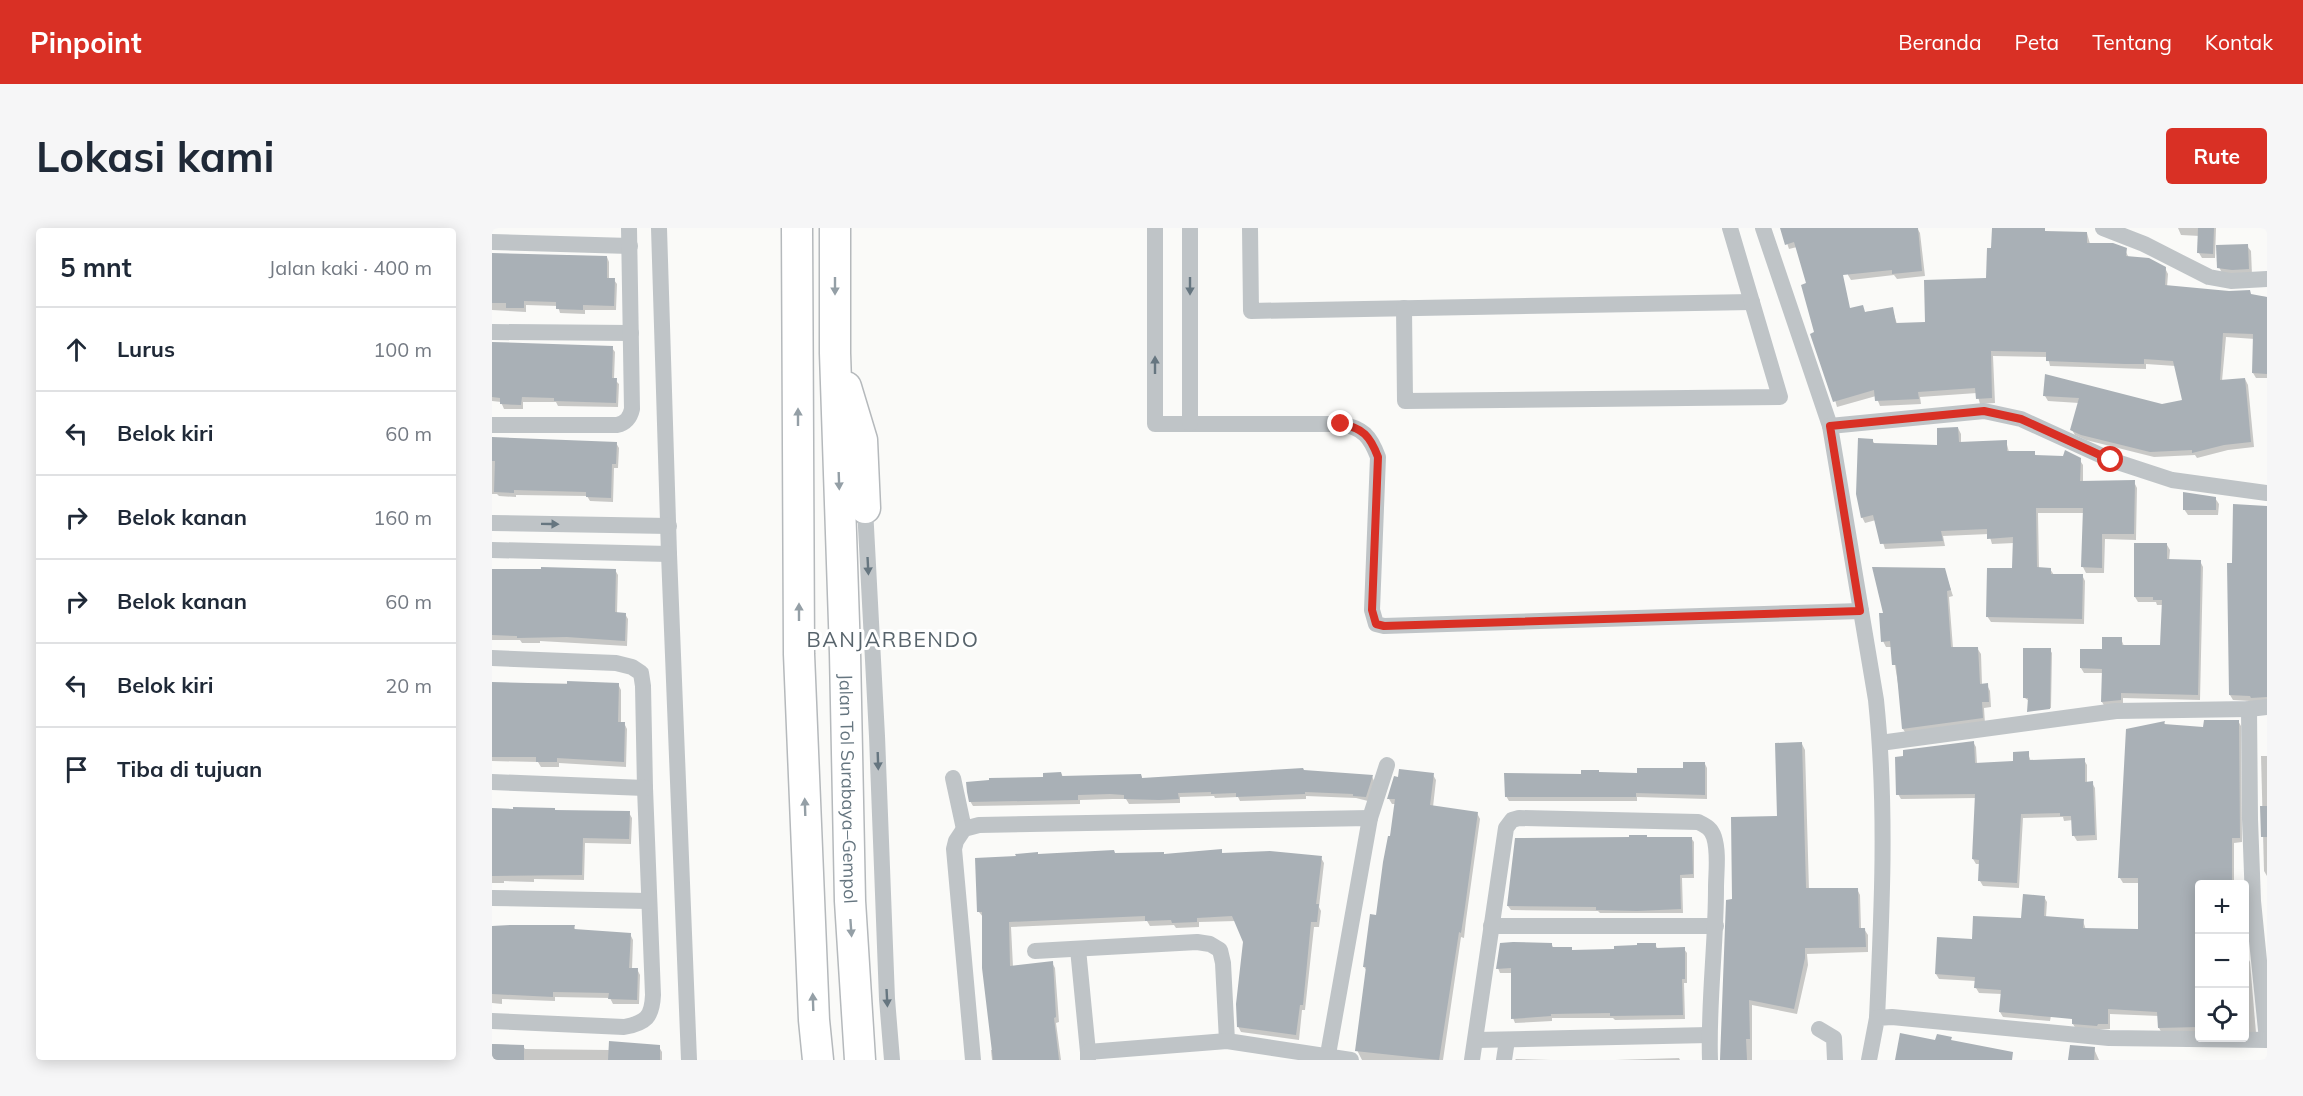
<!DOCTYPE html>
<html lang="id">
<meta charset="utf-8">
<style>
body{margin:0;font-family:Mulish,sans-serif;background:#f6f6f7;color:#1f2937}
.controls{position:absolute;right:18px;bottom:18px;display:grid;overflow:hidden;border-radius:6px;box-shadow:0 3px 15px #0003}
.controls button{width:54px;height:54px;display:grid;place-items:center;padding:0;border:0;border-bottom:2px solid #e0e1e3;background:#fff;color:#1f2937;font:30px sans-serif}
.stop{position:absolute;width:18px;height:18px;margin:-14px;border:4px solid #d93025;border-radius:50%;background:#fff}
.stop.end{background:#d93025;border-color:#fff;box-shadow:0 2px 6px #0008}
.list{margin:0;padding:0;list-style:none}
h2{display:flex;justify-content:space-between;align-items:center;height:78px;margin:0;padding:0 24px;font-size:26px}
h2 small{font-size:20px;font-weight:400;color:#747a83}
.list li{display:grid;grid-template-columns:39px 1fr auto;gap:18px;align-items:center;box-sizing:border-box;height:84px;padding:0 24px;border-top:2px solid #e0e1e3}
.list b{display:block;font-size:22px;white-space:nowrap}
.list em{font-size:20px;font-style:normal;color:#747a83}
.icon{flex:none;width:33px;height:33px;fill:none;stroke:currentColor;stroke-width:2;stroke-linecap:round;stroke-linejoin:round}
.map{position:relative;flex:none;width:1775px;height:832px;overflow:hidden;border-radius:6px}
header{display:flex;align-items:center;gap:36px;box-sizing:border-box;height:84px;padding:0 30px;background:#d93025;color:#fff}
header strong{font-size:28px}
nav{display:flex;gap:33px;margin-inline-start:auto;font-size:21px}
.intro{display:flex;align-items:center;justify-content:space-between;box-sizing:border-box;height:144px;padding:0 36px}
h1{margin:0;font-size:42px}
.button{padding:15px 27px;border-radius:6px;background:#d93025;color:#fff;font-size:21px;font-weight:700}
main{display:flex;gap:36px;padding:0 36px}
aside{flex:1;background:#fff;border-radius:6px;box-shadow:0 3px 15px #0003}
.map>svg:first-child{display:block}
.shadow{fill:#0003}
.building{fill:#a9b0b6}
.lines{fill:none;stroke-linecap:round;stroke-linejoin:round}
.motorway-casing{stroke:#b5b9bc;stroke-width:33}
.minor{stroke:#bfc4c7;stroke-width:16}
.motorway{stroke:#fff;stroke-width:30}
.oneway{fill:#949fa6}
.oneway2{fill:#667680}
.route{stroke:#d93025;stroke-width:8}
.labels{text-anchor:middle;stroke-width:6;stroke-linejoin:round;paint-order:stroke}
.street-label{font-size:18px;fill:#667680;stroke:#fff}
.quarter-label{font-size:21px;letter-spacing:1.5px;fill:#58646c;stroke:#fff}
</style>
<header>
<strong>Pinpoint</strong>
<nav><a>Beranda</a><a>Peta</a><a>Tentang</a><a>Kontak</a></nav>
</header>
<div class="intro"><h1>Lokasi kami</h1><a class="button">Rute</a></div>
<main>
<aside>
<h2>5 mnt<small>Jalan kaki · 400 m</small></h2>
<ul class="list">
<li><svg class="icon" aria-label="ahead" viewBox="0 0 24 24"><path d="M12 20V5M6 11l6-6 6 6"/></svg><div><b>Lurus</b></div><em>100 m</em></li>
<li><svg class="icon" aria-label="left" viewBox="0 0 24 24"><path d="M17 20v-9H6M10 6l-5 5 5 5"/></svg><div><b>Belok kiri</b></div><em>60 m</em></li>
<li><svg class="icon" aria-label="right" viewBox="0 0 24 24"><path d="M7 20v-9h11M14 6l5 5-5 5"/></svg><div><b>Belok kanan</b></div><em>160 m</em></li>
<li><svg class="icon" aria-label="right" viewBox="0 0 24 24"><path d="M7 20v-9h11M14 6l5 5-5 5"/></svg><div><b>Belok kanan</b></div><em>60 m</em></li>
<li><svg class="icon" aria-label="left" viewBox="0 0 24 24"><path d="M17 20v-9H6M10 6l-5 5 5 5"/></svg><div><b>Belok kiri</b></div><em>20 m</em></li>
<li><svg class="icon" aria-label="arrive" viewBox="0 0 24 24"><path d="M6 21V4h12l-3 4 3 4H6"/></svg><div><b>Tiba di tujuan</b></div></li>
</ul>
</aside>
<div class="map">
<svg width="1775" height="832" viewBox="0 0 1775 832">
<rect width="100%" height="100%" fill="#fafaf8"/>
<!-- shadow -->
<g class="shadow">
<polygon points="1290,0 1322,0 1346,88 1400,80 1405,96 1434,96 1495,52 1501,22 1501,0 1552,1 1554,5 1595,5 1598,16 1633,22 1637,30 1673,40 1676,46 1675,59 1775,69 1775,150 1764,150 1761,145 1763,111 1734,109 1730,153 1753,151 1756,157 1762,219 1736,222 1705,230 1703,227 1662,229 1594,212 1583,207 1580,202 1587,175 1556,173 1553,168 1554,148 1670,178 1692,173 1684,138 1654,136 1654,141 1558,138 1556,129 1501,128 1503,175 1488,176 1485,165 1428,169 1429,176 1388,178 1384,168 1345,179 1324,105 1316,56 1305,19 1297,21"/>
<polygon points="1351,0 1425,0 1428,5 1433,48 1405,51 1402,47 1359,52 1356,47"/>
<polygon points="1686,0 1724,0 1723,30 1710,30 1707,25 1708,8 1689,7"/>
<polygon points="1755,18 1759,23 1760,47 1730,45 1727,39"/>
<polygon points="0,26 115,29 117,34 117,52 122,52 125,56 124,82 93,82 93,86 68,85 66,78 34,77 34,84 0,82"/>
<polygon points="0,116 120,120 123,124 122,151 127,156 126,179 66,178 64,174 31,174 31,181 12,181 9,174 0,173"/>
<polygon points="1466,200 1469,206 1469,215 1514,213 1517,224 1542,225 1544,228 1587,231 1591,237 1591,254 1642,254 1645,260 1644,312 1613,311 1612,345 1594,345 1591,339 1592,285 1546,285 1547,341 1558,341 1562,347 1590,347 1593,353 1592,396 1499,394 1495,388 1522,342 1522,315 1500,316 1497,306 1451,308 1453,318 1393,321 1384,292 1373,295 1370,289 1380,212 1383,216 1447,219"/>
<polygon points="0,211 124,215 127,220 126,240 122,240 121,274 98,273 95,268 24,267 24,269 7,268 5,266 0,266"/>
<polygon points="1723,270 1727,276 1726,287 1696,287 1692,281"/>
<polygon points="1775,305 1775,474 1741,472 1738,467 1741,337"/>
<polygon points="1675,317 1678,322 1677,333 1708,333 1711,339 1708,472 1631,470 1631,478 1613,479 1610,474 1611,445 1592,445 1589,440 1629,411 1632,418 1669,419 1671,377 1665,377 1664,374 1646,374 1643,369"/>
<polygon points="1452,341 1461,368 1457,369 1461,420 1485,420 1489,426 1490,457 1495,457 1498,463 1499,479 1492,480 1493,496 1415,507 1411,501 1410,480 1400,419 1394,419 1391,413"/>
<polygon points="123,342 126,347 125,386 133,386 136,391 135,418 48,413 48,415 30,415 28,412 0,412 0,343"/>
<polygon points="1558,422 1560,425 1559,480 1537,483 1537,473 1533,470"/>
<polygon points="0,455 126,456 129,462 129,495 132,495 135,501 134,539 67,535 67,539 49,539 46,534 0,533"/>
<polygon points="1746,493 1749,498 1750,614 1742,615 1742,656 1747,656 1708,656 1708,805 1670,805 1667,800 1667,788 1618,786 1618,801 1608,801 1608,803 1584,801 1581,796 1584,769 1563,766 1558,793 1511,789 1508,784 1510,766 1487,765 1484,760 1484,753 1447,751 1444,746 1481,713 1531,692 1552,669 1555,674 1554,689 1591,693 1594,702 1647,703 1648,655 1631,655 1628,650 1672,494 1674,498 1713,501"/>
<polygon points="1481,514 1484,519 1485,536 1522,534 1536,525 1539,534 1592,532 1595,537 1595,555 1600,555 1603,560 1605,612 1585,613 1582,608 1581,592 1572,593 1571,589 1531,590 1527,660 1491,658 1488,653 1489,636 1484,636 1481,631 1485,570 1409,571 1406,566"/>
<polygon points="1310,516 1313,522 1317,662 1365,661 1368,667 1369,701 1372,701 1376,707 1376,724 1315,726 1316,737 1305,786 1260,777 1260,832 1230,832 1241,673 1287,590"/>
<polygon points="1769,528 1775,528 1775,648 1772,643"/>
<polygon points="1213,536 1215,540 1215,571 1145,569 1145,573 1017,573 1014,568 1091,547 1147,546 1193,542"/>
<polygon points="812,544 880,548 882,553 876,573 864,570 814,568 814,571 748,573 746,569 723,570 722,568 688,569 688,575 637,576 634,571 621,571 588,572 588,576 481,578 478,573 569,545 571,549 649,547 651,552"/>
<polygon points="941,547 944,552 941,579 985,585 988,591 974,692 972,710 969,709 951,832 870,832 865,822 875,743 872,739 885,689 904,576 900,576 897,571"/>
<polygon points="0,582 137,585 140,590 139,616 93,615 92,652 42,651 42,654 12,653 12,655 0,655"/>
<polygon points="1199,610 1202,614 1202,650 1190,650 1191,685 1108,685 1106,683 1019,682 1016,678 1155,611"/>
<polygon points="729,623 731,626 829,630 832,635 827,679 829,683 827,699 822,699 813,782 810,782 807,812 749,804 746,798 753,713 744,693 707,694 707,699 684,700 682,697 658,698 655,693 519,699 521,739 560,735 563,740 567,794 564,795 569,832 500,832 499,822 502,822 491,689 487,684 546,628 672,628"/>
<polygon points="0,699 82,699 84,703 138,706 141,712 140,741 145,741 148,747 147,776 121,776 118,770 63,769 63,773 10,771 10,776 0,775"/>
<polygon points="1060,717 1062,721 1079,721 1081,723 1123,722 1163,717 1166,721 1192,721 1195,725 1195,755 1192,755 1193,791 1123,792 1121,790 1060,790 1060,793 1023,795 1021,790 1020,745 1008,745 1006,740"/>
<polygon points="1755,728 1758,734 1764,805 1752,805 1752,729"/>
<polygon points="0,816 31,818 33,821 118,822 167,819 170,824 170,832 0,832"/>
<polygon points="1602,821 1607,832 1578,832"/>
<polygon points="1187,830 1188,832 1123,832"/>
<polygon points="1024,831 1059,832 1023,832"/>
</g>
<!-- building -->
<g class="building">
<polygon points="1288,0 1426,0 1430,43 1400,46 1400,42 1351,47 1358,80 1371,77 1373,84 1401,79 1404,95 1433,94 1432,52 1494,50 1495,20 1499,20 1500,0 1553,0 1553,3 1595,4 1595,15 1621,15 1635,20 1634,28 1657,30 1674,39 1673,57 1737,63 1758,62 1759,66 1775,69 1775,146 1760,145 1761,106 1731,105 1728,152 1753,150 1759,214 1732,217 1700,225 1700,222 1658,224 1589,207 1578,202 1587,170 1551,168 1553,146 1670,176 1690,172 1681,133 1652,131 1652,136 1633,136 1554,133 1554,124 1499,123 1500,170 1484,171 1483,160 1426,164 1427,171 1383,173 1382,162 1341,174 1318,106 1322,104 1309,57 1314,55 1302,14 1293,17"/>
<polygon points="1706,0 1722,0 1721,26 1705,25"/>
<polygon points="1756,16 1757,41 1740,42 1725,40 1724,17"/>
<polygon points="0,25 115,28 115,50 123,50 122,78 91,77 91,82 64,81 64,74 32,73 32,80 14,80 14,75 0,75"/>
<polygon points="0,114 121,118 120,150 125,150 124,175 62,173 62,170 30,169 29,177 8,176 8,170 0,169"/>
<polygon points="1466,199 1467,214 1515,212 1515,223 1543,223 1543,227 1571,228 1573,222 1589,230 1588,253 1643,252 1642,306 1610,306 1610,340 1589,339 1591,280 1544,280 1545,339 1559,340 1559,346 1591,346 1590,391 1494,389 1495,340 1520,340 1521,309 1495,311 1495,301 1449,303 1451,313 1388,316 1381,287 1369,290 1364,266 1366,210 1381,211 1381,215 1445,217 1445,200"/>
<polygon points="0,209 125,214 124,236 120,236 119,270 94,269 94,264 22,262 22,265 2,264 3,233 0,233"/>
<polygon points="1691,264 1724,269 1724,282 1691,282"/>
<polygon points="1741,276 1775,278 1775,469 1759,470 1758,468 1737,467 1735,335 1740,335"/>
<polygon points="1642,315 1675,315 1675,331 1709,332 1706,467 1629,465 1629,472 1609,474 1610,441 1588,440 1588,421 1610,421 1610,409 1630,409 1630,417 1668,417 1670,372 1661,372 1661,369 1642,369"/>
<polygon points="49,339 124,341 123,384 134,385 133,413 75,409 25,410 25,408 0,407 0,341 49,341"/>
<polygon points="1380,339 1453,340 1459,362 1455,363 1459,419 1486,419 1488,456 1496,455 1497,474 1490,474 1491,490 1410,501 1404,437 1400,437 1398,413 1389,414 1387,385 1391,385"/>
<polygon points="1531,420 1559,420 1558,481 1535,484 1536,470 1531,470"/>
<polygon points="75,453 127,455 126,494 133,494 132,534 65,530 65,534 44,534 44,529 0,529 0,454 75,456"/>
<polygon points="1712,492 1747,492 1748,610 1740,610 1740,657 1707,657 1707,799 1666,800 1665,784 1616,781 1616,796 1606,796 1605,798 1580,796 1580,791 1507,784 1509,762 1482,760 1483,749 1443,746 1445,709 1480,711 1481,688 1529,690 1531,666 1553,668 1552,688 1592,691 1591,700 1646,701 1646,650 1626,650 1634,501 1673,493 1672,496 1711,499"/>
<polygon points="1482,513 1483,535 1521,533 1521,524 1537,523 1537,532 1593,530 1593,554 1601,553 1603,607 1580,608 1579,588 1568,588 1568,585 1529,586 1525,655 1486,653 1487,632 1480,631 1483,566 1404,567 1403,529 1411,528 1411,522"/>
<polygon points="1310,514 1314,660 1366,660 1367,700 1373,700 1374,719 1313,720 1313,730 1302,781 1257,772 1258,811 1254,811 1255,832 1228,832 1234,672 1240,671 1239,589 1285,588 1283,515"/>
<polygon points="1191,534 1213,534 1213,567 1144,565 1144,569 1013,569 1012,545 1089,546 1089,542 1107,542 1107,544 1145,545 1145,540 1191,540"/>
<polygon points="811,540 812,542 881,547 874,569 861,568 861,566 813,564 813,566 744,569 744,565 719,566 719,564 686,565 687,571 667,572 632,571 632,567 618,566 586,567 586,572 477,574 475,564 474,554 497,552 497,550 551,549 551,545 569,544 570,548 649,546 650,550"/>
<polygon points="907,541 942,545 938,577 986,584 972,686 969,705 967,704 947,832 863,823 874,739 871,739 878,686 884,687 891,634 896,608 898,608 903,571 895,571 902,548 906,549"/>
<polygon points="1768,578 1775,578 1775,609 1769,609"/>
<polygon points="21,579 63,580 63,582 138,583 137,611 91,610 90,647 0,648 0,580 21,581"/>
<polygon points="1137,607 1155,607 1155,609 1200,609 1201,646 1188,647 1189,681 1145,683 1104,682 1104,679 1015,678 1023,610 1137,609"/>
<polygon points="730,621 730,625 778,623 830,628 824,676 827,676 825,694 819,694 811,777 808,777 804,807 745,799 744,776 751,714 740,688 705,690 705,694 680,695 679,692 653,693 653,688 517,694 518,738 561,733 564,789 562,790 567,832 501,832 490,740 490,684 485,684 483,630 524,628 523,626 546,624 546,626 622,622 623,625 672,624 672,626"/>
<polygon points="18,697 83,697 82,701 139,705 137,740 146,740 145,772 116,771 117,765 61,764 61,769 0,766 0,698"/>
<polygon points="1021,714 1060,715 1060,719 1080,719 1080,722 1122,721 1122,718 1145,717 1145,715 1164,715 1164,720 1193,719 1193,751 1190,751 1191,787 1118,788 1118,785 1059,786 1059,788 1019,791 1019,740 1004,741 1008,715"/>
<polygon points="1408,805 1443,812 1445,806 1460,809 1459,812 1521,824 1520,832 1403,832"/>
<polygon points="117,813 168,817 168,832 116,832"/>
<polygon points="0,816 32,817 32,832 0,832"/>
<polygon points="1578,817 1603,819 1602,832 1576,832"/>
</g>
<g class="lines">
<!-- motorway casing -->
<g class="motorway-casing">
<g id="motorway">
<polyline points="305,0 307,426 322,792 326,832"/>
<path id="s1" d="M343,0V125L353,425L358,673L368,832"/>
<polyline points="354,159 370,212 373,280"/>
</g>
</g>
<!-- minor -->
<g class="minor">
<polyline points="167,0 177,326 197,832"/>
<path d="M663,0V196H849C871,200 878,208 886,229L880,382L884,396L892,398L1369,383"/>
<polyline points="758,0 759,83 1260,74"/>
<polyline points="1271,0 1338,198"/>
<polyline points="1611,0 1652,16 1717,49 1739,53 1775,51"/>
<polyline points="0,14 138,18"/>
<polyline points="912,80 913,173 1288,169 1238,0"/>
<polyline points="0,104 139,105"/>
<polyline points="698,195 698,0"/>
<path d="M0,197H125C134,195 138,190 140,181L137,0"/>
<polyline points="373,280 385,508 395,771 400,832"/>
<polyline points="0,295 177,298"/>
<polyline points="0,322 177,326"/>
<path d="M0,430L124,435L140,439L149,445L151,458L153,560L161,767C160,789 154,795 132,799L0,793"/>
<polyline points="1757,481 1758,591 1761,673 1775,812"/>
<polyline points="1388,515 1624,483 1757,481 1775,479"/>
<polyline points="461,550 472,601"/>
<polyline points="0,554 153,560"/>
<polyline points="878,590 895,537"/>
<polyline points="0,670 156,673"/>
<polyline points="999,698 1224,698"/>
<polyline points="586,721 596,824"/>
<polyline points="543,723 705,714 718,716 728,722 731,735 735,813"/>
<path d="M1385,790C1390,684 1395,578 1384,472L1338,198L1492,183L1529,191L1619,232L1680,252L1775,265"/>
<polyline points="1327,801 1342,810 1343,832"/>
<polyline points="984,812 1217,807"/>
<polyline points="481,832 462,621 464,613 472,601 487,597 878,590 835,832"/>
<polyline points="596,832 596,824 735,813 859,832"/>
<path d="M980,832L1014,600L1020,592L1027,590L1206,594C1214,598 1219,600 1222,609C1227,625 1224,644 1224,660C1224,718 1216,775 1218,832"/>
<polyline points="1012,832 1015,812"/>
<polyline points="1377,832 1385,790 1400,789 1617,810 1775,812"/>
</g>
<!-- motorway -->
<use href="#motorway" class="motorway"/>
</g>
<!-- one-way arrows -->
<defs><path id="oneway-solid" d="M-6-.8H1V-3.2L6.5 0L1 3.2V.8H-6Z" transform="scale(1.5)"/></defs>
<g class="oneway">
<use href="#oneway-solid" transform="translate(343 58) rotate(90)"/>
<use href="#oneway-solid" transform="translate(306 189) rotate(-90)"/>
<use href="#oneway-solid" transform="translate(347 253) rotate(88)"/>
<use href="#oneway-solid" transform="translate(307 384) rotate(-90)"/>
<use href="#oneway-solid" transform="translate(313 579) rotate(-92)"/>
<use href="#oneway-solid" transform="translate(359 700) rotate(86)"/>
<use href="#oneway-solid" transform="translate(321 774) rotate(-92)"/>
</g>
<g class="oneway2">
<use href="#oneway-solid" transform="translate(698 58) rotate(90)"/>
<use href="#oneway-solid" transform="translate(663 137) rotate(-90)"/>
<use href="#oneway-solid" transform="translate(58 296) rotate(1)"/>
<use href="#oneway-solid" transform="translate(376 338) rotate(87)"/>
<use href="#oneway-solid" transform="translate(386 533) rotate(88)"/>
<use href="#oneway-solid" transform="translate(395 770) rotate(87)"/>
</g>
<g class="lines">
<!-- route -->
<path class="route" d="M849,196C871,200 878,208 886,229L880,382L884,396L892,398L1368,383L1338,198L1492,183L1529,191L1619,232"/>
</g>
<g class="labels">
<!-- street labels -->
<g class="street-label">
<text dy="6" stroke="none"><textPath href="#s1" startOffset="561">Jalan Tol Surabaya–Gempol</textPath></text>
</g>
<!-- quarter labels -->
<g class="quarter-label">
<text x="401" y="419">BANJARBENDO</text>
</g>
</g>
</svg>
<div class="controls">
<button>+</button>
<button>−</button>
<button><svg class="icon" aria-label="locate" viewBox="0 0 24 24"><circle cx="12" cy="12" r="6"/><path d="M12 2v4M12 18v4M2 12h4M18 12h4"/></svg></button>
</div>
<div class="stop" style="left:1619px;top:232px"></div>
<div class="stop end" style="left:849px;top:196px"></div>
</div>
</main>
